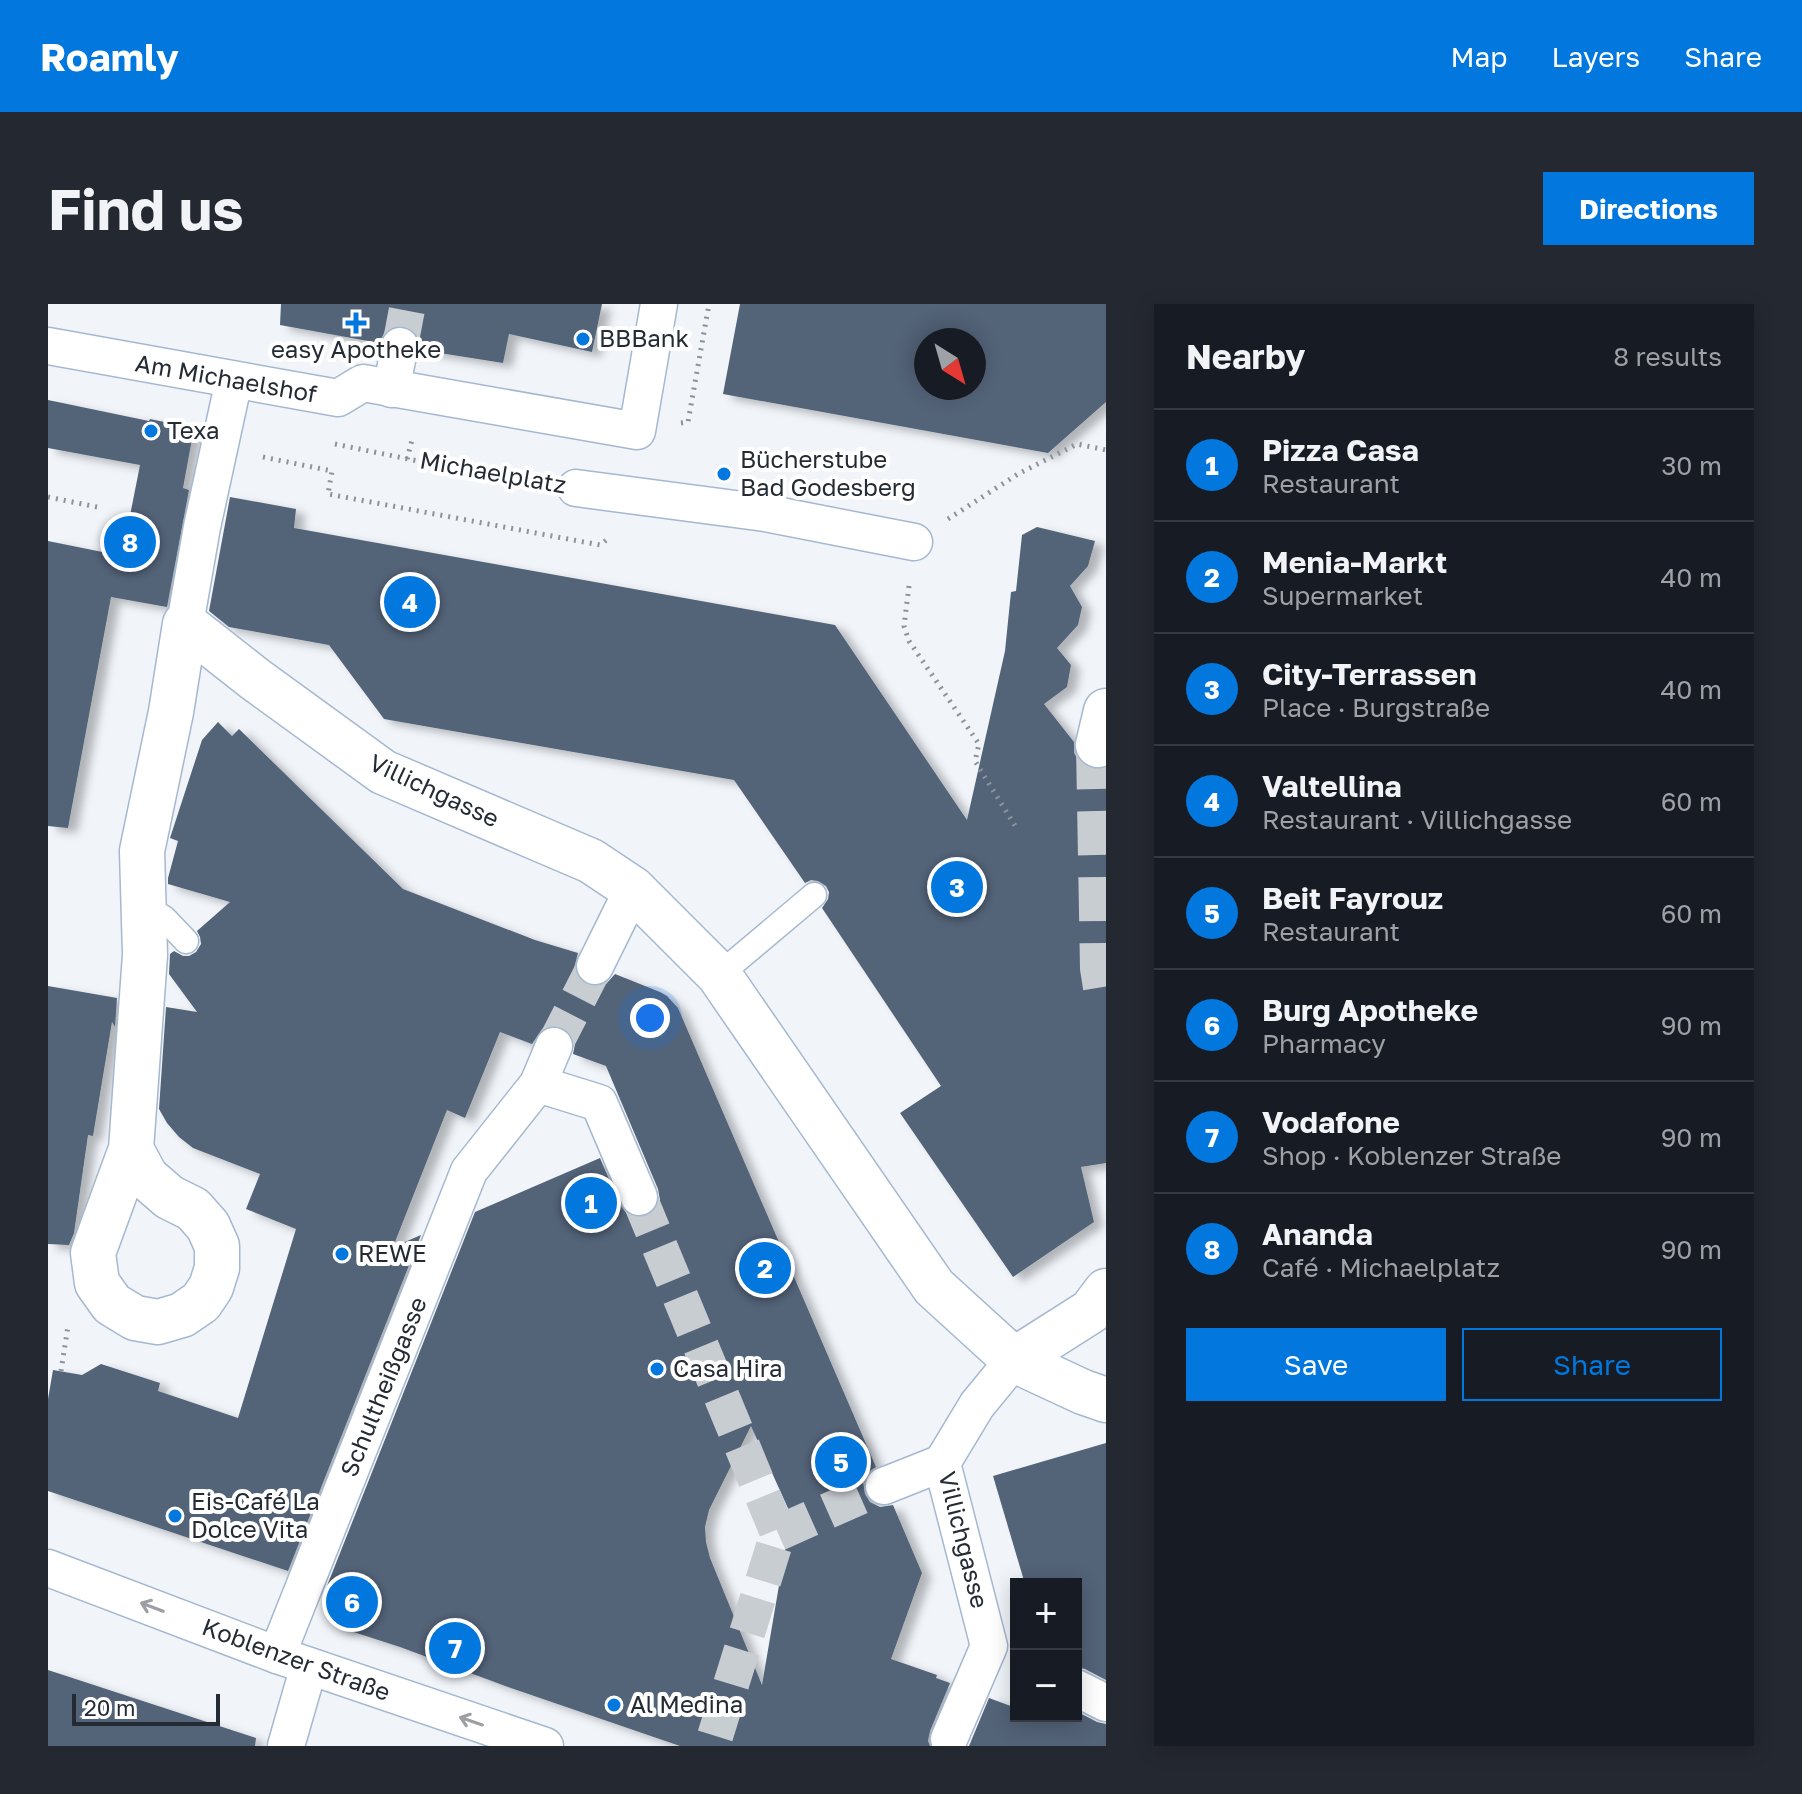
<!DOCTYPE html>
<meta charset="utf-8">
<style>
body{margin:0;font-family:"Golos Text",sans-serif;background:#242831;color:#f1f3f6}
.controls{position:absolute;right:24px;bottom:24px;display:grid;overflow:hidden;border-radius:0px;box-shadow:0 4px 20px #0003}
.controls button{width:72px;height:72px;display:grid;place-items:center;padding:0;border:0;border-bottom:2px solid #363941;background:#171b24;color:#f1f3f6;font:40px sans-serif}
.compass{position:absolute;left:866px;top:24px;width:72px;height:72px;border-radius:50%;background:#171b24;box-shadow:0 4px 20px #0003;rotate:143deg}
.scale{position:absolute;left:24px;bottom:20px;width:148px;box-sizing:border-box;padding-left:8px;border:4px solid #242b34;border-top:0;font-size:22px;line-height:28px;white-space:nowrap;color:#242b34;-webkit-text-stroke:6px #fff;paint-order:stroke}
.you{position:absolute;left:602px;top:714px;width:28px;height:28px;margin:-20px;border:6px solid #fff;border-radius:50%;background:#1a73e8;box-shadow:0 0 0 12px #1a73e833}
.badge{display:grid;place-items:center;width:52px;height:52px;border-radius:50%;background:#0277de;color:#fff;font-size:26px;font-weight:700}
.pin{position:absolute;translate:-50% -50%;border:4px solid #fff;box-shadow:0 2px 8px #0006}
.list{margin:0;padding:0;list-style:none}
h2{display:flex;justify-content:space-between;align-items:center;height:104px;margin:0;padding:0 32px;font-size:34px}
h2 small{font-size:26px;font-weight:400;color:#9ea1a6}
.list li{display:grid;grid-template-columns:52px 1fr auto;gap:24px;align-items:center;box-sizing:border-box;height:112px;padding:0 32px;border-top:2px solid #363941}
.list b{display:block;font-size:30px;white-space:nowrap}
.list p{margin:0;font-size:26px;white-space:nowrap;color:#9ea1a6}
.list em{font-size:26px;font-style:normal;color:#9ea1a6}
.actions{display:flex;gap:16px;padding:24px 32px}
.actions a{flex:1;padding:18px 0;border:2px solid #0277de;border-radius:0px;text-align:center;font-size:28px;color:#0277de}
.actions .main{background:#0277de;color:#fff}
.map{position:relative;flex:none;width:1058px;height:1442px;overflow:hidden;border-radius:0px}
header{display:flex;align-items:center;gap:48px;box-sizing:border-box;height:112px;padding:0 40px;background:#0277de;color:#fff}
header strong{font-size:38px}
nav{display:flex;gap:44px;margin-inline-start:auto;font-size:28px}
.intro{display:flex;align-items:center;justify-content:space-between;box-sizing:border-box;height:192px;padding:0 48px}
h1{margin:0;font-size:56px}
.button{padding:20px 36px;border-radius:0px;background:#0277de;color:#fff;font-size:28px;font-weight:700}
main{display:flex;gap:48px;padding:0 48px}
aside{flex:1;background:#171b24;border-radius:0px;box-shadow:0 4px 20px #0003}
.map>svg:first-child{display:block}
.building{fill:#536378;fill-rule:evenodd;filter:url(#shadow)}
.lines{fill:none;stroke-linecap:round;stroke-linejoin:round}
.pedestrian-tunnel{stroke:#c8cdd2;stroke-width:36;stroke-dasharray:36 18;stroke-linecap:butt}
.secondary-tunnel{stroke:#c8cdd2;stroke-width:44;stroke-dasharray:44 22;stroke-linecap:butt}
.service-casing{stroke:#a5b8cf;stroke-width:27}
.pedestrian-casing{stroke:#a5b8cf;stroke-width:39}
.minor-casing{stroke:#a5b8cf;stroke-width:47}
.secondary-casing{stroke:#a5b8cf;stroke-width:47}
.path{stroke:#8c9299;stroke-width:5;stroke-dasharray:2 6;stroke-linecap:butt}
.service{stroke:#fff;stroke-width:24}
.pedestrian{stroke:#fff;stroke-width:36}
.minor{stroke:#fff;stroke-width:44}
.secondary{stroke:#fff;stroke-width:44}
.oneway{stroke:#9ca0a4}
.poi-dot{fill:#0277de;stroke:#fff;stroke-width:3}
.labels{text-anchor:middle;stroke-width:8;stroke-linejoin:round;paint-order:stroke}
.poi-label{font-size:24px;fill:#242b34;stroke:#fff;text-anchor:start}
.street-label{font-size:24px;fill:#242b34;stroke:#fff}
</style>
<header>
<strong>Roamly</strong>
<nav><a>Map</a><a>Layers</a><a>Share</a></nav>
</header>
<div class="intro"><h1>Find us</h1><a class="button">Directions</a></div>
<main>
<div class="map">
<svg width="1058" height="1442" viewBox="0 0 1058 1442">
<defs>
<filter id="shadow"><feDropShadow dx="9" dy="5" stdDeviation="4" flood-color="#0004"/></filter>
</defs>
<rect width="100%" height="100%" fill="#f1f5fa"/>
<!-- building -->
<g class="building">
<polygon points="233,0 554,0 544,48 461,30 455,59 373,46 372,36 367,27 356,21 345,22 337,27 331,39 232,21"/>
<path d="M692,0H1058V98L1000,149L675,90ZM878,36H926V84H878Z"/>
<polygon points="0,96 101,117 102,115 146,124 135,184 141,186 119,303 63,293 20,524 0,522 0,237 74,252 92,161 0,144"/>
<polygon points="182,193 248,205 246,224 787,321 919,516 957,347 963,288 968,287 974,231 989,223 1047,237 1040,262 1022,282 1034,303 1030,321 1009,344 1023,361 1019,383 996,400 1026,438 1026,449 1032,459 1045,465 1058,465 1058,859 1033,863 1046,918 965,973 852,809 893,782 774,604 780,595 781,588 778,582 770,577 763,576 757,579 686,476 336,415 281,341 181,323 161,307"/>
<path d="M170,418L184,432L191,425L355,585L487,636L530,649L526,664L530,674L538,681L549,683L558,680L567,670L612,688L619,692L630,704L828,1163L820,1168L815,1178L817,1190L822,1198L832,1203L845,1201L874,1269L843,1355L889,1371L888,1374L902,1379L882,1427L880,1437L882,1442H632L460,1383L352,1343L290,1323L275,1292L427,908L552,854L572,901L579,910L588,914L598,913L607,906L612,896L610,885L558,762L525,750L527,740L523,730L513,722L504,721L494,725L484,740L452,728L417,814L399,806L345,943L373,931L240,1267L0,1187V1095L5,1066L34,1071L53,1060L112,1079L110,1087L190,1114L248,925L198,905L212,870L145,844L131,833L119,819L111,805L118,703L149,708L121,670L122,650L126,647L135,652H141L148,648L153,640L152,633L149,627L182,598L120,580V574L130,537L122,534L154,436ZM703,1122L743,1211L714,1381L662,1254L658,1238L657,1223L661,1206Z"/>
<polygon points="0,682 69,694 67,723 64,718 45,832 40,831 26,929 21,941 0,940"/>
<polygon points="1058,1139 1058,1376 1037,1365 1028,1363 1028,1280 977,1280 945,1172"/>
<polygon points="0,1366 208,1434 207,1442 0,1442"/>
<polygon points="941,1394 968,1404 968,1412 989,1412 1000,1416 998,1412 1028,1412 1028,1407 1049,1418 1058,1420 1058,1442 921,1442"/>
</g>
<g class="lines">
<!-- pedestrian-tunnel -->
<g class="pedestrian-tunnel">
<polyline points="352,42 360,0"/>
<polyline points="506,742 547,662"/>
<polyline points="591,893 730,1229 664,1442"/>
<polyline points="730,1229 836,1182"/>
</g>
<!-- secondary-tunnel -->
<polyline class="secondary-tunnel" points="1050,441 1054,664 1058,689"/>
<!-- service casing -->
<g class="service-casing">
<g id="service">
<polyline points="96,602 116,614 138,637"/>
<polyline points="671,671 766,591"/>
</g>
</g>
<!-- pedestrian casing -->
<g class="pedestrian-casing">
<g id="pedestrian">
<polyline points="0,42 290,94 315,79 589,127 611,0"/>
<polyline points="343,85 352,42"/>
<polyline points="528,184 717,209 866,238"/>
<polyline points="137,320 154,223 186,76"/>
<polyline points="547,662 585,585"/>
<polyline points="490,780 551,799 591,893"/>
<polyline points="836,1182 894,1159"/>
<polyline points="0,1264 229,1351 497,1442"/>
<polyline points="229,1351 421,867 490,780 506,742"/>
<polyline points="1028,1384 1058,1399"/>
<polyline points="901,1435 941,1342 894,1159 929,1101 966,1056"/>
<polyline points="238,1442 261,1362"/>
</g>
</g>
<!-- minor casing -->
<g class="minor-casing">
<g id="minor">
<polyline points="83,845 98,873 121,893 145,905 160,922 169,942 169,964 163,983 153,998 134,1011 110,1018 87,1014 64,1000 49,979 45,949 83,845 97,651 94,547 123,408 137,320 207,375 335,468 543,557 585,585 671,671 886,983 966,1056 1035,1088 1058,1096"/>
<polyline points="966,1056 1043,1007 1058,987"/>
</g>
</g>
<!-- secondary casing -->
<g class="secondary-casing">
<polyline id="secondary" points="1050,441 1058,407"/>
</g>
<!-- path -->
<g class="path">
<polyline points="633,119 640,118 661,0"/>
<polyline points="287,140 448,173 485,178"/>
<polyline points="215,153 284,167 280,190 552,241 561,234"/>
<polyline points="359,155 365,132"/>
<polyline points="0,193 49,203"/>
<polyline points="900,215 970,170 1029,140 1058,146"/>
<polyline points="861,282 856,322 861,337 931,440 927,457 969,525"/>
<polyline points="13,1067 20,1022"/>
</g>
<!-- service -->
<use href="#service" class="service"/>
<!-- pedestrian -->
<use href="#pedestrian" class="pedestrian"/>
<!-- minor -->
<use href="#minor" class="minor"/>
<!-- secondary -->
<use href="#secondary" class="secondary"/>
</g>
<!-- one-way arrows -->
<defs><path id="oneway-shaft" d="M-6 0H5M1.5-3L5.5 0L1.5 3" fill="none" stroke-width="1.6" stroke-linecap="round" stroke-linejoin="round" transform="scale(2)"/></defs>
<g class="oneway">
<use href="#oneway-shaft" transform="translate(104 1303) rotate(-159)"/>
<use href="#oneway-shaft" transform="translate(423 1417) rotate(-161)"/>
</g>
<!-- markers -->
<g class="poi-dot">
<path d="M304 7h8v8h8v8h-8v8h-8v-8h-8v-8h8z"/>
<circle cx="535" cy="35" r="8"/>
<circle cx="103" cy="127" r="8"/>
<circle cx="676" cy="170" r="8"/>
<circle cx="294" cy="950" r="8"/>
<circle cx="609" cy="1065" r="8"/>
<circle cx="127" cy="1212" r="8"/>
<circle cx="566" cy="1401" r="8"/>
</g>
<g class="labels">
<!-- poi labels -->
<g class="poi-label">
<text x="551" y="43">BBBank</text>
<text x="308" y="54" text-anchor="middle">easy Apotheke</text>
<text x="119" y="135">Texa</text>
<text x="692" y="164">Bücherstube<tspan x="692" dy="28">Bad Godesberg</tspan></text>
<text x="310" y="958">REWE</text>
<text x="625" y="1073">Casa Hira</text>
<text x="143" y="1206">Eis-Café La<tspan x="143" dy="28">Dolce Vita</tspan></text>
<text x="582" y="1409">Al Medina</text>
</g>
<!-- street labels -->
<g class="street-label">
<text transform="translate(178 75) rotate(10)" y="8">Am Michaelshof</text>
<text transform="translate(445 169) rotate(10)" y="8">Michaelplatz</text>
<text transform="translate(386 487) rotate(25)" y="8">Villichgasse</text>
<text transform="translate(336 1083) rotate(-68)" y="8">Schultheißgasse</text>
<text transform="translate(915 1236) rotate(76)" y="8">Villichgasse</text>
<text transform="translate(248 1356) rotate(20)" y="8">Koblenzer Straße</text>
</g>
</g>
</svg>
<div class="controls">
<button>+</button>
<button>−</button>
</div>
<svg class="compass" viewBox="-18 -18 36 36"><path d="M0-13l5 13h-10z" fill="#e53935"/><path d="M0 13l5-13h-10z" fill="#9ea1a6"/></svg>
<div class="scale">20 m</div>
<div class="you"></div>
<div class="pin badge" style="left:543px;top:899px">1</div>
<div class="pin badge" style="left:717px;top:964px">2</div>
<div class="pin badge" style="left:909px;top:583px">3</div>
<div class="pin badge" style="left:362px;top:298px">4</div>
<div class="pin badge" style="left:793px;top:1158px">5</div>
<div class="pin badge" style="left:304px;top:1298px">6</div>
<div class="pin badge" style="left:407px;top:1344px">7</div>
<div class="pin badge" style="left:82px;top:238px">8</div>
</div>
<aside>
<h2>Nearby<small>8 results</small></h2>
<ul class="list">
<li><span class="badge">1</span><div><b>Pizza Casa</b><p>Restaurant</p></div><em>30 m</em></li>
<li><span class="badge">2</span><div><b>Menia-Markt</b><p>Supermarket</p></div><em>40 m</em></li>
<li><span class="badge">3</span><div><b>City-Terrassen</b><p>Place · Burgstraße</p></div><em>40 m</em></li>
<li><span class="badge">4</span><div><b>Valtellina</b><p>Restaurant · Villichgasse</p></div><em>60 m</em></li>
<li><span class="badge">5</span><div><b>Beit Fayrouz</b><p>Restaurant</p></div><em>60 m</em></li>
<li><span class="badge">6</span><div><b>Burg Apotheke</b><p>Pharmacy</p></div><em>90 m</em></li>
<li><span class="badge">7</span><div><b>Vodafone</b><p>Shop · Koblenzer Straße</p></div><em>90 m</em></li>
<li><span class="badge">8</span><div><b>Ananda</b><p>Café · Michaelplatz</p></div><em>90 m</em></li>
</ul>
<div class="actions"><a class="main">Save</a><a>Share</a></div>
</aside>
</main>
